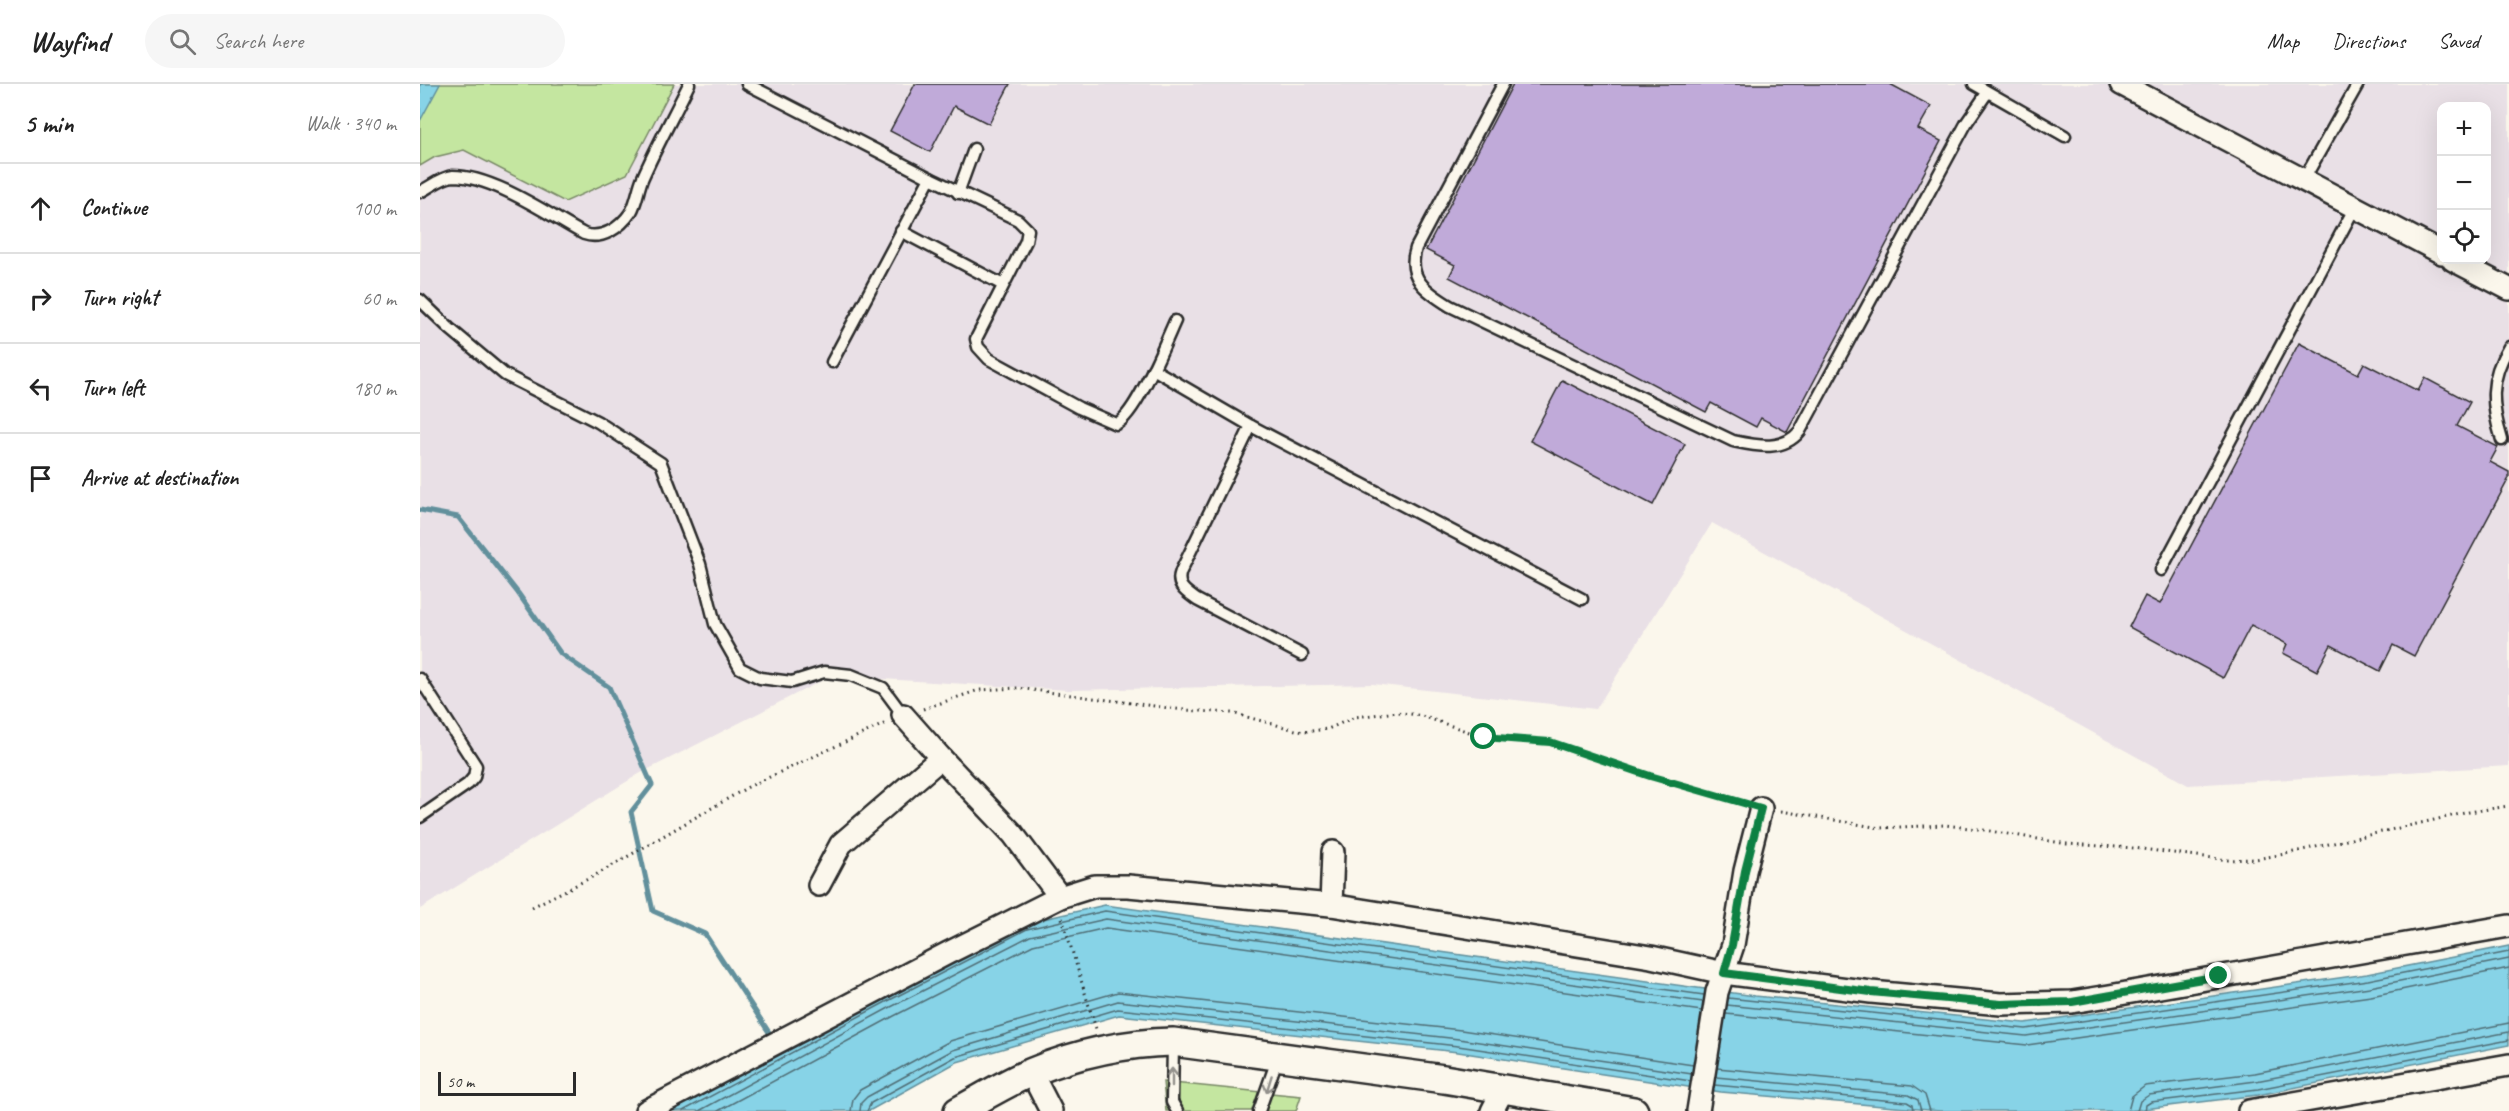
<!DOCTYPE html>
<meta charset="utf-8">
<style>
body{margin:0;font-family:Caveat,sans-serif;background:#f6f6f6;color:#222}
.controls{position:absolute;right:18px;top:18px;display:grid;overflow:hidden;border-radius:12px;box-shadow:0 6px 24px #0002}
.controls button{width:54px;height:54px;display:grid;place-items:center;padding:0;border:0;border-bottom:2px solid #e0e0e0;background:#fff;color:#222;font:30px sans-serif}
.scale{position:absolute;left:18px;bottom:15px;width:138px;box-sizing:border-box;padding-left:6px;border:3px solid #2b2b2b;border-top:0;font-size:16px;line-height:21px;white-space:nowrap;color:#2b2b2b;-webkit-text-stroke:4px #fbf7ec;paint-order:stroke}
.stop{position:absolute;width:18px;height:18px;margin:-14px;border:4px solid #0b8043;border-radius:50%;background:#fff}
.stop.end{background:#0b8043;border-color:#fff;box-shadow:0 2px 6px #0008}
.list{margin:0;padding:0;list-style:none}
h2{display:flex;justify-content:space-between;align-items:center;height:78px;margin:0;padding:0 24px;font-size:26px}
h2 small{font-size:20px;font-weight:400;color:#767676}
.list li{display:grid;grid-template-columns:39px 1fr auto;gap:18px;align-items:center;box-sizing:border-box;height:90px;padding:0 24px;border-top:2px solid #e0e0e0}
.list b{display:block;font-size:22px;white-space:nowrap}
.list em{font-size:20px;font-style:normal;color:#767676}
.icon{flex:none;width:33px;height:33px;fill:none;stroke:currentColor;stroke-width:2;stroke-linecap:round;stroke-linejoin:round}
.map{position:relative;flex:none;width:2089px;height:1027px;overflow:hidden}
header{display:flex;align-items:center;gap:36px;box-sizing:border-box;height:84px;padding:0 30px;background:#fff;border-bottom:2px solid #e0e0e0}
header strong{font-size:28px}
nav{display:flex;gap:33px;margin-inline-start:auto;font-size:21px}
.search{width:420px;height:54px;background:#f6f6f6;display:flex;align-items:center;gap:15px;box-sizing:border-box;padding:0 21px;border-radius:33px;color:#767676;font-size:22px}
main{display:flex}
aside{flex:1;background:#fff}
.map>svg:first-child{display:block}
.built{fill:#e9e0e6;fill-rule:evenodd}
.green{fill:#c4e6a0;stroke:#788866;stroke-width:1.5}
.water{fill:#87d3e7;stroke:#62909c;stroke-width:1.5}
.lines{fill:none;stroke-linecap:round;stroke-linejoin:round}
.shore{stroke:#506e76;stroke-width:1.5}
.stream{stroke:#62909c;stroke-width:5}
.building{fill:#c0aad9;stroke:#2b2b2b;stroke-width:1.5}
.service-casing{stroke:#2b2b2b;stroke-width:15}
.minor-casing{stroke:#2b2b2b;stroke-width:26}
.tertiary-casing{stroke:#2b2b2b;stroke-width:32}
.path{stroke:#2b2b2b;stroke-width:3;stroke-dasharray:1.5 4.5;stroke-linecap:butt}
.service{stroke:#fbf7ec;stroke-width:10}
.minor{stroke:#fbf7ec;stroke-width:21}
.tertiary{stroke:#fbf7ec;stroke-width:27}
.oneway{stroke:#93918c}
.route{stroke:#0b8043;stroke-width:8}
</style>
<header>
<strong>Wayfind</strong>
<div class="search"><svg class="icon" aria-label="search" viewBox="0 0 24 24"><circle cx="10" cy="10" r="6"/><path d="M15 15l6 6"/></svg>Search here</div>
<nav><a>Map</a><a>Directions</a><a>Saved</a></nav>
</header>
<main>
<aside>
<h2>5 min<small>Walk · 340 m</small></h2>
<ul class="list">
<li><svg class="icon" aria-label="ahead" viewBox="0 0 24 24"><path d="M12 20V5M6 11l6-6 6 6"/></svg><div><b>Continue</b></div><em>100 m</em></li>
<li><svg class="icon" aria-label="right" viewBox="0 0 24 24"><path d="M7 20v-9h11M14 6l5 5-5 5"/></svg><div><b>Turn right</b></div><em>60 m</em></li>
<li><svg class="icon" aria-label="left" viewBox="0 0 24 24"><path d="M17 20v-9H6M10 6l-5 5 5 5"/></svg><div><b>Turn left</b></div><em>180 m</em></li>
<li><svg class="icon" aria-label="arrive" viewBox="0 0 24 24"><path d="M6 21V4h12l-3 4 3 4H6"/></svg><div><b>Arrive at destination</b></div></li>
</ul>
</aside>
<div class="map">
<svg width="2089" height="1027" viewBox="0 0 2089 1027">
<rect width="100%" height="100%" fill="#fbf7ec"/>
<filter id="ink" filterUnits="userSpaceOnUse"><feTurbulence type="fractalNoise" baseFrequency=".0167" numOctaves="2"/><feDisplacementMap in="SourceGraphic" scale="12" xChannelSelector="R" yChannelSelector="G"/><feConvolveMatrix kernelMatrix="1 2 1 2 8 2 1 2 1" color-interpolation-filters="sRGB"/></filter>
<g filter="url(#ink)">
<!-- built -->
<path class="built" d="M0,0H2089V682L1768,701L1292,439L1176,625L953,600L649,606L411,592L219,690L0,825ZM2022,22H2066V176H2022Z"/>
<!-- green -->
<g class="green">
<polygon points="0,0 254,0 207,90 145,118 44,66 15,73 0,82"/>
<polygon points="743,998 881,1012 876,1027 746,1027"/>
</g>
<!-- water -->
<g class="water">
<polygon points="0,0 20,0 0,37"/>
<polygon points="685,821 1335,912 1605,939 1947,890 2089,862 2089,961 1838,1011 1708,1027 1520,1027 1301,1008 1038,968 699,931 537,978 449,1027 251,1027 463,912 606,839"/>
</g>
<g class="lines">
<!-- shore -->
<g class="shore">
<polyline points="1308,914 1606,945 1948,896 2089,868"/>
<polyline points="1307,921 1606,952 1950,903 2089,875"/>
<polyline points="1306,930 1607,961 1951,912 2089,884"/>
<polyline points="1297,984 1492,1002 1505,1011 1510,1027"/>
<polyline points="1296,993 1488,1011 1498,1016 1501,1027"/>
<polyline points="1294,1001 1487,1018 1492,1021 1493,1027"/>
<polyline points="263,1027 466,918 607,845 685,827 1284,911"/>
<polyline points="279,1027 469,924 610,852 686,835 1283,918"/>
<polyline points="298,1027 474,932 613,861 686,844 1282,927"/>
<polyline points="431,1027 433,1015 440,1006 530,957 698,908 1041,946 1273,981"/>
<polyline points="440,1027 441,1019 447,1013 533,966 698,917 1039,955 1272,990"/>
<polyline points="447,1027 451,1019 535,973 698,925 1038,962 1271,997"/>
<polyline points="1708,1027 1712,1012 1725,1002 1835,989 2089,939"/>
<polyline points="1717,1027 1720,1017 1729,1011 1836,997 2089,948"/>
<polyline points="1725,1027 1726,1021 1731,1018 1838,1005 2089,956"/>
</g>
<!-- stream -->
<polyline class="stream" points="0,426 38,433 98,509 141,570 189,603 232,701 211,728 233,827 285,850 354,956"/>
</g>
<!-- building -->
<g class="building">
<polygon points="495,0 494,0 590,0 569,40 534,22 510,68 470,47"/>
<polygon points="1093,0 1470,0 1511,22 1498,45 1521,57 1367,348 1341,334 1336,343 1291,319 1286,328 1029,193 1035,181 1006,166"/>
<polygon points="1879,259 1938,290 1944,279 1998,307 2005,294 2050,318 2037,342 2078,363 2070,378 2089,388 2089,394 1994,572 1973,561 1960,587 1911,561 1897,587 1863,569 1867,560 1831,541 1803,594 1709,543 1725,512 1740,520"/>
<polygon points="1142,296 1265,360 1233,421 1110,357"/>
</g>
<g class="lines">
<!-- service casing -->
<g class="service-casing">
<g id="service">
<polyline points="327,0 510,94"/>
<path d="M1083,0L996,164C986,194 1007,208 1030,222L1313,357C1337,362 1363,368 1380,347L1547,38L1567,9"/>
<polyline points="1554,0 1645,52"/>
<polyline points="1883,97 1938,0"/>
<path d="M0,108C10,103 22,93 33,92C74,92 129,131 164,150C182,156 200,144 211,128C217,118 218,104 223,93C237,61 254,31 269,0"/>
<polyline points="538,109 554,65"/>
<polyline points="481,147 583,201"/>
<polyline points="0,216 29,244 85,291 178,338 241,379 280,480 295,540 320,584 340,594 372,598 404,588 431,591 463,604 483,631"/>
<path d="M412,278L510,94L598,136L608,146L606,157L556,255L558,263L569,275L659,324L696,340C716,331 745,259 755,237"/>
<polyline points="733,285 831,342 1162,515"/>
<path d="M831,342L761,487C755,502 766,508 777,516L882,571"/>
<path d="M2082,356C2071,321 2069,295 2089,263"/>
<polyline points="1741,486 1935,123"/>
<polyline points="0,595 56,682 54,693 48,700 0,733"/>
<polyline points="753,960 752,1018 757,1027"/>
<polyline points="839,1027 858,973"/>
</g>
</g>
<!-- minor casing -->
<g class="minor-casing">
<g id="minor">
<polyline points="1701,0 2022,169"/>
<polyline points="2033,176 2089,205"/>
<polyline points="483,631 521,674 593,750 640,813"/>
<polyline points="399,801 421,760 521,674"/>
<polyline points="911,821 913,768"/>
<polyline points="611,988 631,1027"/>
<polyline points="226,1027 528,869 640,813 675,802 708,802 911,821 1231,873 1304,889 1451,908 1581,920 1652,918 1689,912 2089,842"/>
<polyline points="1072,1027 1083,1006"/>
<polyline points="1278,1027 1297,908 1313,861 1325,787 1341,724"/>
<polyline points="1829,1027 2089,981"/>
</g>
</g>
<!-- tertiary casing -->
<g class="tertiary-casing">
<path id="tertiary" d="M538,1027C562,1014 587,998 612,988C656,970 705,959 753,958L1024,995L1214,1027"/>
</g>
<!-- path -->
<g class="path">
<polyline points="503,625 559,606 598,604 764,626 812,629 883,648 908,645 935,633 978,628 1002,632 1064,653 1130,658 1230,692 1322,719"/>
<polyline points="1361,727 1460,744 1525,741 1558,745 1647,760 1714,764 1808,776 1835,775 1865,770 2049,728 2089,722"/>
<polyline points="112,823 174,792 328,703 466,639"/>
<polyline points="642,834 676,945"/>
</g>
<!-- service -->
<use href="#service" class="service"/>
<!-- minor -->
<use href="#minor" class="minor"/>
<!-- tertiary -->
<use href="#tertiary" class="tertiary"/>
</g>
<!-- one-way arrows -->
<defs><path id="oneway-shaft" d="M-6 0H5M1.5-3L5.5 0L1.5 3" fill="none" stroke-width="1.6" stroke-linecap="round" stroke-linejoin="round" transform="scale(1.5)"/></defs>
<g class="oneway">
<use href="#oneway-shaft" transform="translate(752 993) rotate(-90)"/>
<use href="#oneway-shaft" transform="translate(849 1000) rotate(107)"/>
</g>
</g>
<g class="lines" filter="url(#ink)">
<!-- route -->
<polyline class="route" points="1064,653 1130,658 1230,692 1341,724 1325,787 1312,861 1304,889 1451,908 1581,920 1652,918 1799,892"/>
</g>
</svg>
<div class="controls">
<button>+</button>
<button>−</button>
<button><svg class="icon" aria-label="locate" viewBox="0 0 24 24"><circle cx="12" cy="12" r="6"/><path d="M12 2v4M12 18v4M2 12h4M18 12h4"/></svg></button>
</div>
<div class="scale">50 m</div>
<div class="stop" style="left:1064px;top:653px"></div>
<div class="stop end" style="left:1799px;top:892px"></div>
</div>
</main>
